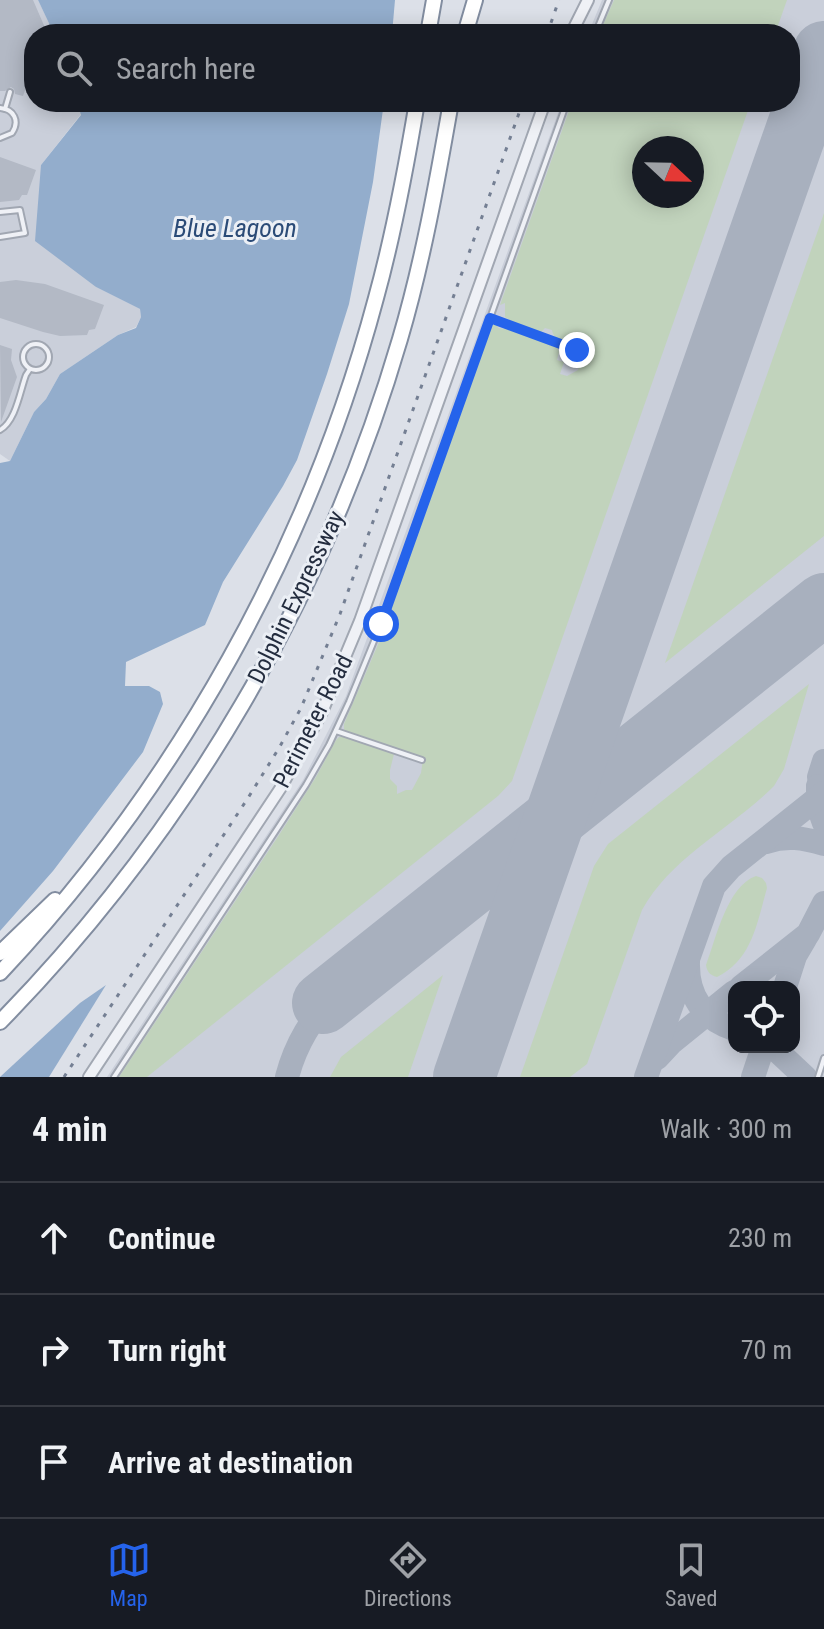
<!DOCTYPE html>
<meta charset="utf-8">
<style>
body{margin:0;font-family:"Roboto Condensed",sans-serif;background:#20242c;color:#f1f3f6}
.controls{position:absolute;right:24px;bottom:24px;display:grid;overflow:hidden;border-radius:16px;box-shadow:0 4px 20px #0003}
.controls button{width:72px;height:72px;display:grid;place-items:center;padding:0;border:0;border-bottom:2px solid #363941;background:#171b24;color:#f1f3f6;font:40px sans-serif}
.compass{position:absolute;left:632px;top:136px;width:72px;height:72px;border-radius:50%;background:#171b24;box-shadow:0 4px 20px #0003;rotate:112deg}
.stop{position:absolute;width:24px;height:24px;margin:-18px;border:6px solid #2563eb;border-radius:50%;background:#fff}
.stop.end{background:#2563eb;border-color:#fff;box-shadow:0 2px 8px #0008}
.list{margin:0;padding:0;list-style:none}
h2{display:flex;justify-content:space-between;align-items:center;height:104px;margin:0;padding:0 32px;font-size:34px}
h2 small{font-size:26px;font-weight:400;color:#9ea1a6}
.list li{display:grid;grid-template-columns:52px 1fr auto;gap:24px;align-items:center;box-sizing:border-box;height:112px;padding:0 32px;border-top:2px solid #363941}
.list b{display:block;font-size:30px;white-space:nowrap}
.list em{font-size:26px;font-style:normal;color:#9ea1a6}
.icon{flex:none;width:44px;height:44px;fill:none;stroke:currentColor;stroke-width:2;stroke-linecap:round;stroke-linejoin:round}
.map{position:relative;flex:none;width:824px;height:1077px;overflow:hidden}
.search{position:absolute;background:#171b24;box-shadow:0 4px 20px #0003;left:24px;right:24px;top:24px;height:88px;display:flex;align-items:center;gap:20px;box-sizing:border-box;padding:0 28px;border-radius:32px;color:#9ea1a6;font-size:30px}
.sheet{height:440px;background:#171b24}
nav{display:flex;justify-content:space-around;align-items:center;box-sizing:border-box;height:112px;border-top:2px solid #363941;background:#171b24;font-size:22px;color:#9ea1a6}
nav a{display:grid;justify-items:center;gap:4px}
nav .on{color:#2563eb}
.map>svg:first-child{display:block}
.built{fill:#cacfda;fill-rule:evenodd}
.green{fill:#c1d3bc;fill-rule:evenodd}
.water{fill:#93adcc}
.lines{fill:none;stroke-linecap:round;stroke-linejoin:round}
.taxiway{stroke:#a8b0be;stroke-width:24}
.runway{stroke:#a8b0be;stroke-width:62}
.building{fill:#b3b9c5}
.service-casing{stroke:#a1a7b2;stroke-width:8}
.tertiary-casing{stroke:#a1a7b2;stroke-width:14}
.motorway-casing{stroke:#828da0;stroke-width:18}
.service{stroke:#eff1f6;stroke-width:4}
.tertiary{stroke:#eff1f6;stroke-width:10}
.motorway{stroke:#fff;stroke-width:14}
.rail{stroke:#747f93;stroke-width:3;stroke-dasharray:4 8;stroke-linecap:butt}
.route{stroke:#2563eb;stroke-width:10}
.labels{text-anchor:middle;stroke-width:6;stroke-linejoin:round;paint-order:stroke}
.street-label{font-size:24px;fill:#242d3f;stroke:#ebeff5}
.water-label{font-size:26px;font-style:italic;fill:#2b4b77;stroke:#ebeff5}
</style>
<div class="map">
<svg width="824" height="1077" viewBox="0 0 824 1077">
<rect width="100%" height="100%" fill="#dce0e8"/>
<!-- built -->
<g class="built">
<polygon points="0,0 38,0 54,34 34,34 34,102 77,102 81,114 41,165 96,287 140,309 141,317 136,327 118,335 60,374 46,399 34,412 10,461 0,454"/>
<path d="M602,0H824V1077H107L303,780L346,696L562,102H790V34H588ZM644,148H692V196H644ZM734,987H794V1047H734Z"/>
</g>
<!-- green -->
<g class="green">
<polygon points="614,0 787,0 775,34 599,34"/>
<path d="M572,102H751L512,781L498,796L147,1077H119L279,835L316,777L336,740L339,737H344L394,754L390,770V779L397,786V794L406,790H412L421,773L423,759L347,733L344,729V724L382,635L492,325L497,324L498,328L504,329L506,325L557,346L559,352L557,360L564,362L560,374L567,376L578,370L579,366L575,357L578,349C568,344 554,342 552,330L545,328L540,333L509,322L510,320L505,317V303L500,305ZM644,148H692V196H644Z"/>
<polygon points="824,213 824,536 665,663 822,219"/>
<path d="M809,684L784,769L774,786C731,829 672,856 642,910L587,1064L570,1077H520L594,866L608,844Z"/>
<path d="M756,876L762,878L766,883L767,888C757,923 752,960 717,977C710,975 707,972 706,965C716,939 727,886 756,876Z"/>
<polygon points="443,975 408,1077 330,1077 341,1057"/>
</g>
<!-- water -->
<g class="water">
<polygon points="38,0 395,0 392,34 54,34"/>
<polygon points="77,102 384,102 373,182 349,304 327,374 297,460 283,486 223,582 205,625 126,662 125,686 149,686 160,692 163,704 143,752 53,871 0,931 0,463 10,461 34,412 46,399 60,374 118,335 136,328 141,317 140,309 96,287 35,241 41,165 81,115"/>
<polygon points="106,985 49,1077 0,1077 80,1003"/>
</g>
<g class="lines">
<!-- taxiway -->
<g class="taxiway">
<polyline points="819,777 824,761"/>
<polyline points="818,786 818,806 824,823"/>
<path d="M766,842C787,835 803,838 824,844"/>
<path d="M688,962C687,995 703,1019 734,1029"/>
<polyline points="741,987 808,934 824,903"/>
<polyline points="785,987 795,956 805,939"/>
<polyline points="773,1047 805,1077"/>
<polyline points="657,1058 671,1043 734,992"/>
<path d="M287,1077C296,1043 311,1020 335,993"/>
<polyline points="646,1077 714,886 731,867 824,793"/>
<polyline points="753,1077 763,1047"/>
</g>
<!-- runway -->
<g class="runway">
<polyline points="323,1003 824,604"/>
<polyline points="464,1077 824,52"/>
</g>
</g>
<!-- building -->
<g class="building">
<polygon points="0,0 33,0 46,30 45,34 34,34 34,64 23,96 15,94 14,89 11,87 5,91 0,91"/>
<polygon points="0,157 36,170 27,195 22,195 19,200 0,202"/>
<polygon points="16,280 45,284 104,305 95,329 89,330 87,335 60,336 43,332 0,318 0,282"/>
<polygon points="0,345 12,349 11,360 17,377 1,422"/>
</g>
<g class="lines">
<!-- service casing -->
<g class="service-casing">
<g id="service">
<polyline points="595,34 609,0"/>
<path d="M0,108C14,109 20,121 12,133L0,138"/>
<polyline points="5,109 10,92"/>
<polyline points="0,212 20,210 25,233 0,237"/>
<polyline points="490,318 577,350"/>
<circle cx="36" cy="357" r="13"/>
<path d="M0,430C16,421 20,391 26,375L30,369"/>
<polyline points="336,731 422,760"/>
<polyline points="114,1077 306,785 329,745 349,702 381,624 567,102"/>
<polyline points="818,1077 824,1058"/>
</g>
</g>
<!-- tertiary casing -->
<g class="tertiary-casing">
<g id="tertiary">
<polyline points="571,34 588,0"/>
<polyline points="89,1077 280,789 322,712 360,621 545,102"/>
</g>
</g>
<!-- motorway casing -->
<g class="motorway-casing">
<g id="motorway">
<polyline points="428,34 434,0"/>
<polyline points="465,34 475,0"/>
<polyline points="0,953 55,900"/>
<path d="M0,973C178,784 309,549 376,298C394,233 406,168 417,102"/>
<path d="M0,1022C187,831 325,595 400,339C423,261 437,182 451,102"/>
</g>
</g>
<!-- service -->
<use href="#service" class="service"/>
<!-- tertiary -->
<use href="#tertiary" class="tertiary"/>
<!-- motorway -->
<use href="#motorway" class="motorway"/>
<!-- rail -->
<g class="rail">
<polyline points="547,34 559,0"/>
<polyline points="64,1077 248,798 279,748 301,708 340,614 523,102"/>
</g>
</g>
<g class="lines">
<!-- route -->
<polyline class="route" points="381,624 490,318 577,350"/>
</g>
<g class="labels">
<!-- street labels -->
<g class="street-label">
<text transform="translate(296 597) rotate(-64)" y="8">Dolphin Expressway</text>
<text transform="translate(313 721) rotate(-63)" y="8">Perimeter Road</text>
</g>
<!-- water labels -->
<g class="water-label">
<text x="235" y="237">Blue Lagoon</text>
</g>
</g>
</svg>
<div class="controls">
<button><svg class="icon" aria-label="locate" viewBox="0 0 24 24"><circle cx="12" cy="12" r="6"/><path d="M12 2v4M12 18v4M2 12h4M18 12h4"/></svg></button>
</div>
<svg class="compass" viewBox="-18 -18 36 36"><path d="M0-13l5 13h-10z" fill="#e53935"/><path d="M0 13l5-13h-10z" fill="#9ea1a6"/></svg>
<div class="stop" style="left:381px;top:624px"></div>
<div class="stop end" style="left:577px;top:350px"></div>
<div class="search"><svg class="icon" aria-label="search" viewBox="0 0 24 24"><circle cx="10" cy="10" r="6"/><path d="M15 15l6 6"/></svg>Search here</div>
</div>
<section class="sheet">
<h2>4 min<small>Walk · 300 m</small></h2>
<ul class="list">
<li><svg class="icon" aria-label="ahead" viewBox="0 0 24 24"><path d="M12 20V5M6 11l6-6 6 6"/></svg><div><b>Continue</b></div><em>230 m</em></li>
<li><svg class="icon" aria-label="right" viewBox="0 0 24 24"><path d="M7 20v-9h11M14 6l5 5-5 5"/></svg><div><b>Turn right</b></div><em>70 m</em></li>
<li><svg class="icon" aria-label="arrive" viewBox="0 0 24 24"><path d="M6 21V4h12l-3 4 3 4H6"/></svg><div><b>Arrive at destination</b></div></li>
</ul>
</section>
<nav>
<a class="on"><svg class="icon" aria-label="map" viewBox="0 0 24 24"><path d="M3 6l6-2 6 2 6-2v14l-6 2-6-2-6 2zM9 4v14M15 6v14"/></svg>Map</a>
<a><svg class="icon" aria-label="directions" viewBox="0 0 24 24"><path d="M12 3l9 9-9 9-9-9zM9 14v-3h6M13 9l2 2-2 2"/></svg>Directions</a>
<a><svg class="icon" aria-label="saved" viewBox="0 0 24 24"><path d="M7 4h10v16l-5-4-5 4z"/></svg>Saved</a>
</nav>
